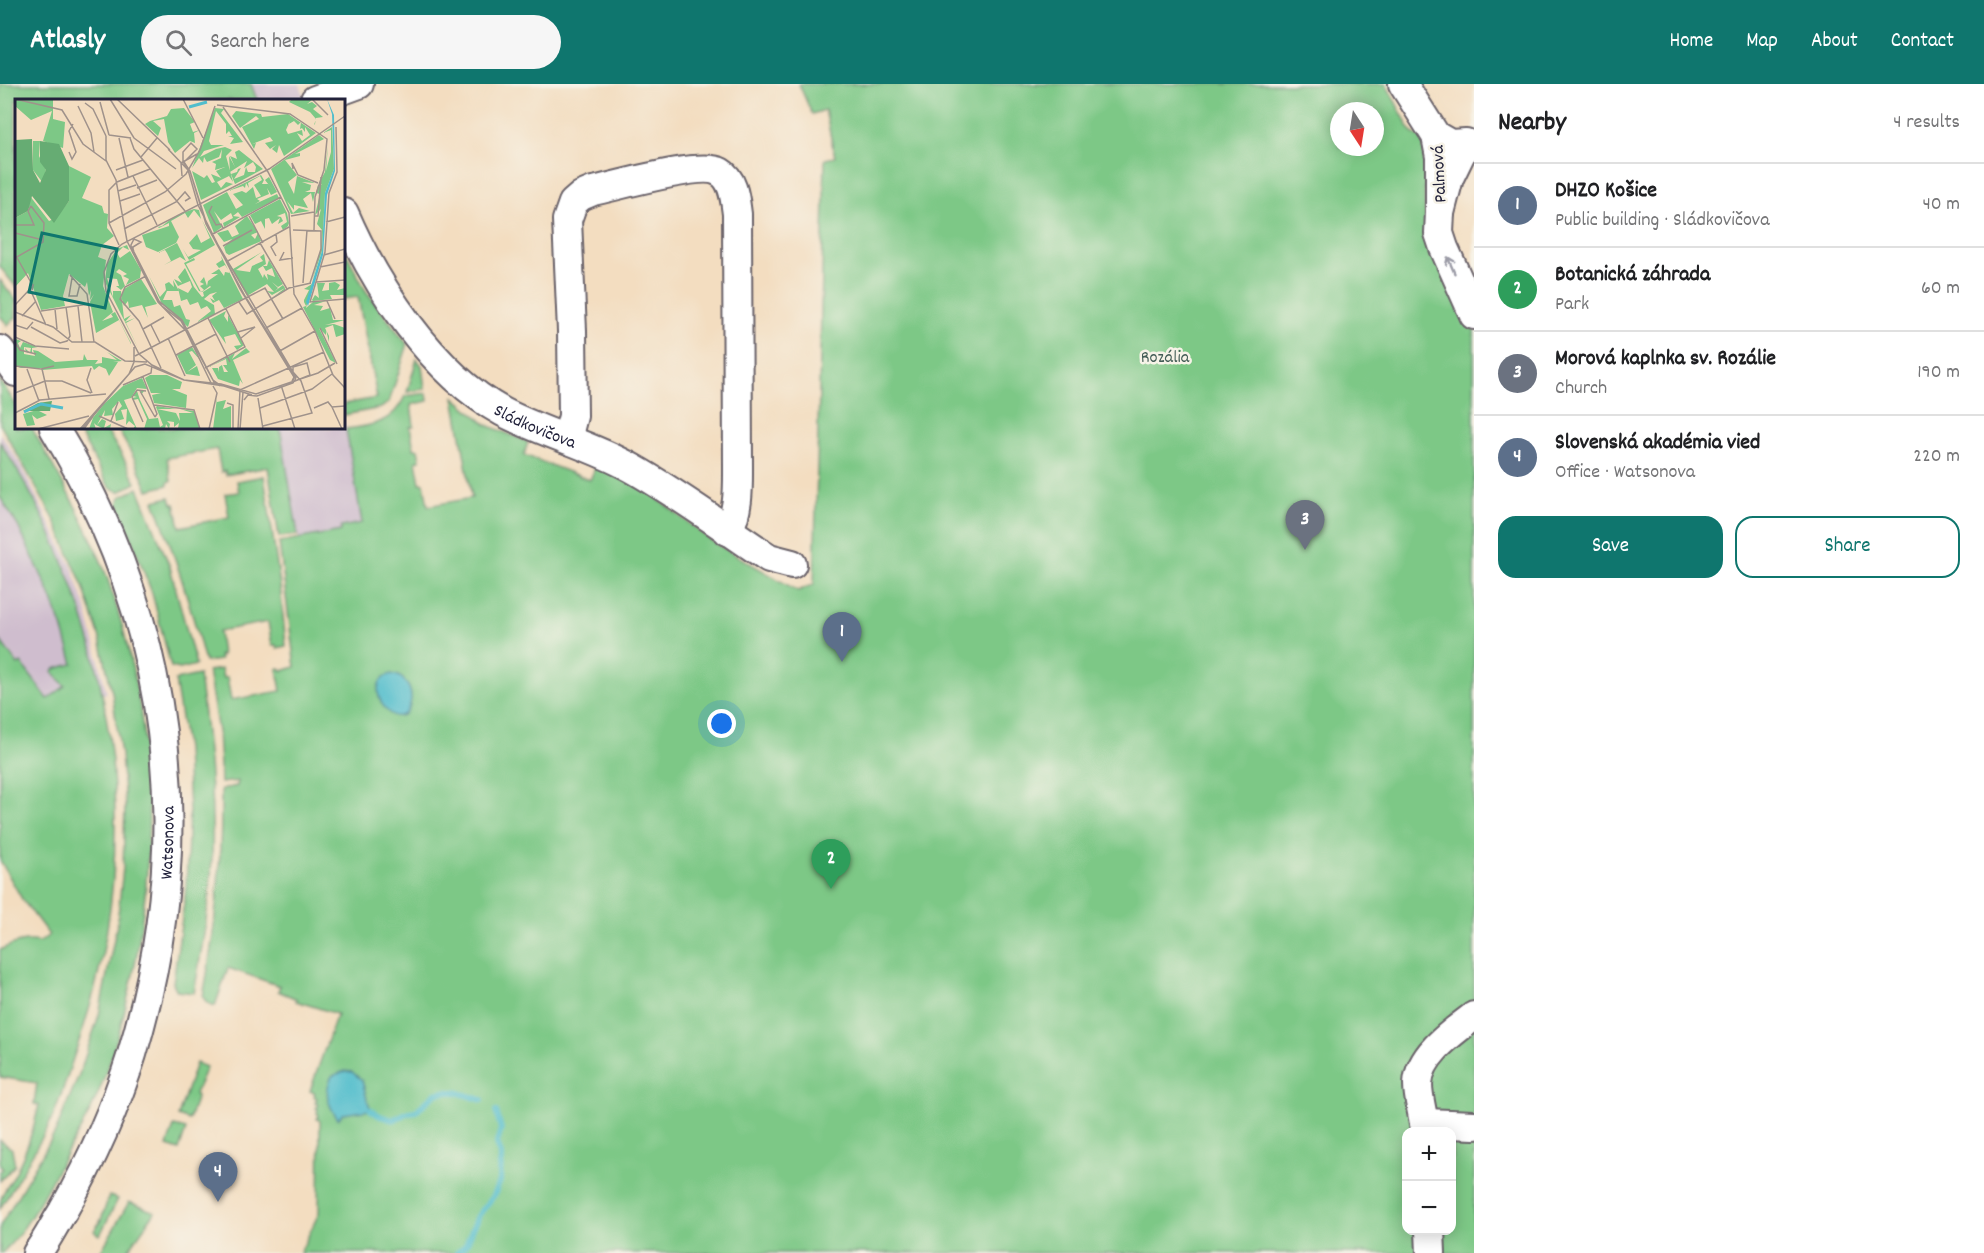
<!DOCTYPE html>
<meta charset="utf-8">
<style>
body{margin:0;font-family:Dekko,sans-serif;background:#f6f6f6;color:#202124}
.controls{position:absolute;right:18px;bottom:18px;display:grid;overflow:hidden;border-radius:12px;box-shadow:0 3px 15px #0003}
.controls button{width:54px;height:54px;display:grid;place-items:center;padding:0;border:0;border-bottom:2px solid #e0e0e0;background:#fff;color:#202124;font:30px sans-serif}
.compass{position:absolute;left:1330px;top:18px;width:54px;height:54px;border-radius:50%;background:#fff;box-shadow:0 3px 15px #0003;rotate:168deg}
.you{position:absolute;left:722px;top:640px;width:21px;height:21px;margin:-15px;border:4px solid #fff;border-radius:50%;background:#1a73e8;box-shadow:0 0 0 9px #1a73e833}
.badge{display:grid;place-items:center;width:39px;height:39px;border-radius:50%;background:#0f766e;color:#fff;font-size:20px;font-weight:700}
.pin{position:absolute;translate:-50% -50px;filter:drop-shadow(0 2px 3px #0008)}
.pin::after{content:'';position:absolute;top:32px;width:21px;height:18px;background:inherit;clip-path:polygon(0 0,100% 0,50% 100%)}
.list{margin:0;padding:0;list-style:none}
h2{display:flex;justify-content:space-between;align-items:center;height:78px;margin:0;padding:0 24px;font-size:26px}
h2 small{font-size:20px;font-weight:400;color:#757577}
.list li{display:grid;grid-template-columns:39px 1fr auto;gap:18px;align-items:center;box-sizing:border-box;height:84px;padding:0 24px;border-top:2px solid #e0e0e0}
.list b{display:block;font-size:22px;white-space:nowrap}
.list p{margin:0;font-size:20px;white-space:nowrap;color:#757577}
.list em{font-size:20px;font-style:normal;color:#757577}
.actions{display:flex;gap:12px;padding:18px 24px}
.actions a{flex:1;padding:14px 0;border:2px solid #0f766e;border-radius:18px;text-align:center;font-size:21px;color:#0f766e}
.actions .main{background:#0f766e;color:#fff}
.icon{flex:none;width:33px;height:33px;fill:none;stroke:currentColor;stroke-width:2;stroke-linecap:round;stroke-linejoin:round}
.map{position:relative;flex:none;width:1474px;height:1169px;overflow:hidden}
header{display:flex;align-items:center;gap:36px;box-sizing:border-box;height:84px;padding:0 30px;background:#0f766e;color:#fff}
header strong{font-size:28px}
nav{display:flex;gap:33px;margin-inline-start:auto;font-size:21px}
.search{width:420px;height:54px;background:#f6f6f6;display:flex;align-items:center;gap:15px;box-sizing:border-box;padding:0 21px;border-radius:33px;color:#757577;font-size:22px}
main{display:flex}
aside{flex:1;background:#fff}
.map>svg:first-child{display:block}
.industrial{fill:#cfbdce}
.green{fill:#7dc886;stroke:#507560;stroke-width:1.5;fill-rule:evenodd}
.water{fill:#51bdcc;stroke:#3a7084;stroke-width:1.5}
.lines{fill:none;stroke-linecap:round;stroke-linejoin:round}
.stream{stroke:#51bdcc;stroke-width:6}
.minor-casing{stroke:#6b636a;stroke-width:32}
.minor{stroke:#fff;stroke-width:28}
.oneway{stroke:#9c9ca7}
.labels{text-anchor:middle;stroke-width:5;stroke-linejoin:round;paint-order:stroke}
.street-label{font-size:18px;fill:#22223b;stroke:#f7f3e8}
.park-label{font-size:18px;fill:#425c55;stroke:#f7f3e8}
.inset-river{fill:none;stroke:#51bdcc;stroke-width:3}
.inset-road{fill:none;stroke:#9f928b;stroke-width:1.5}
.view{fill:#0f766e;fill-opacity:0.15;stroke:#0f766e;stroke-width:3}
.inset-edge{fill:none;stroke:#22223b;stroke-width:3}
</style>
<header>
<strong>Atlasly</strong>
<div class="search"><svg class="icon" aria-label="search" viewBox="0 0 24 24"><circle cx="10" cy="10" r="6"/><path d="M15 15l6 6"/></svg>Search here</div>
<nav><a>Home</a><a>Map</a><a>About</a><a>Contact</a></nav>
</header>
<main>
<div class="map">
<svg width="1474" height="1169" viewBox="0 0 1474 1169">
<rect width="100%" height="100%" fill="#f7f3e8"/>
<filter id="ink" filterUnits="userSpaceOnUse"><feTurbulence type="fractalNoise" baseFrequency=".0167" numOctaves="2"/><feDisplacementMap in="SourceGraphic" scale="12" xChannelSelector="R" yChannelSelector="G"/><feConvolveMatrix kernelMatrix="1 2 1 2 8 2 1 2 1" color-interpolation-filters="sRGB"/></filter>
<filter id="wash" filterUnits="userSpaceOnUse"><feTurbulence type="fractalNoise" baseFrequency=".008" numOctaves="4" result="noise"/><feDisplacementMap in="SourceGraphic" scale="24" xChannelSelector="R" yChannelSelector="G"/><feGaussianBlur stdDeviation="1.35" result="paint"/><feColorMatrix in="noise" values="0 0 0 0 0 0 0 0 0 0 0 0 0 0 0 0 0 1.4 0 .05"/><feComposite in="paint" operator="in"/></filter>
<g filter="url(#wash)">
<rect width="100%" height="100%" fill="#f3ddc0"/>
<!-- industrial -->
<g class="industrial">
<polygon points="251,0 300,0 305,16 257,16"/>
<polygon points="345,337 363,443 299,455 280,344 344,344"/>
<polygon points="0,349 19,378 72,483 85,520 107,609 48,623 0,556"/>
</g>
<!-- green -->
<g class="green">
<polygon points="0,0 251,0 257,16 16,16 16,203 0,183"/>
<path d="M799,0H1386L1412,49L1424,55L1425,146L1474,244V1169H300L319,1129L320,1037L317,1035L319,1031L317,1029L318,1025L316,1024L318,1020L315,1019L317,1014L314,1013L315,1009L310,1007L337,930L296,917L297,915L278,907L280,902L228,884L215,922L207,919L203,913C216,844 222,775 221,705L237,702L238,697L221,699L218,648L208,587L221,585L223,594L227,593L231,616L281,607L277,585L280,584L282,587L295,583L279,458L341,447V443L362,439L346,345C372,342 393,339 405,312L427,309L428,317L411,321L414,342L410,343L414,365H418L420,376L416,377L420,399H424L428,422L472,414L454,313L487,341L528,358L524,371L590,396L597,379L635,397L713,458L798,507L814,500L825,75L835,73L825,26L812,30ZM1339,27H1375V63H1339ZM1406,1048H1452V1146H1406Z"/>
<polygon points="344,165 366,207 407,260 407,263 389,318 381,324 344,331 344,320 377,314 358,213 344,215"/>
<polygon points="0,196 16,216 16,234 8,241 0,232"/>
<polygon points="417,275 422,282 425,305 407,308"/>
<path d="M0,296L16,321V344H32C58,392 88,440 107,493C151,619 160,749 135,881C125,929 113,978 92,1023C86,1037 77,1050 70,1063C50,1097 31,1142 2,1169H0V1142L55,1049L80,988L99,931L117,840L123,784L125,722L121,671L112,608L99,551L83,502L54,435L0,340Z"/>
<polygon points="77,344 105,344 123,373 136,399 119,408 109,403"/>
<polygon points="117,344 280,344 298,451 279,453 268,383 226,391 225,387 221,388 217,365 167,374 171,397 168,398 168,401 148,406 134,374"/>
<path d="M0,358C117,538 149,762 76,966C67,992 59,1022 46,1047C31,1073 16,1099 0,1125C0,1107 8,1104 15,1090C26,1069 34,1044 39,1021L34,1020L37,999L0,993V866C14,859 24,855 40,858L49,851L22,815L0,776V556L18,581L21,579L48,615L65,602L53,588L54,585L73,580L62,542L47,503L18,442L0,413Z"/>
<path d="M264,392L280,501L286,562L277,564L276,561H272L268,538L219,547L222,571H219L220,576L205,578C191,523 175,470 154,417L170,413L172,420H175L180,443L229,433L225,410L239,408L237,397Z"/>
<polygon points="138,404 170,483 196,581 180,585 171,583 152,509 118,420 120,413"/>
<path d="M199,591C207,651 214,712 212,773C210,819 202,864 194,909L177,907L173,899L186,805L189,727L186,665L175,596Z"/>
<polygon points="196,979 206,983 195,1010 197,1012 189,1036 178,1032"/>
<polygon points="174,1042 186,1045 179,1066 167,1062"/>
<polygon points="0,1056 12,1065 15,1081 0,1097 0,1087 3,1085 0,1081"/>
<polygon points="109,1112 118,1115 100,1151 94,1147 101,1136"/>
<polygon points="129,1118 155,1128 126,1169 100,1169"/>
</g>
<!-- water -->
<g class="water">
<path d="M392,590C409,593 416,613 407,627C391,649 360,596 392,590Z"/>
<path d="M345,987L352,988L362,996L367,1015L371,1026L343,1030L338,1035C328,1021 323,1008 332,992Z"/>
</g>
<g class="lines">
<!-- stream -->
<g class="stream">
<polyline points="371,1026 380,1032 393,1036 406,1029 416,1027 435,1010 445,1008 456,1008 482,1016"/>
<polyline points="457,1169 466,1161 478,1132 494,1111 500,1097 501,1071 497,1059 501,1045 496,1027"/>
</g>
</g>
</g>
<g filter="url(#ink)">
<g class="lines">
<!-- minor casing -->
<g class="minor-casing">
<g id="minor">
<polyline points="1403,0 1436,52 1450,60 1466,59 1449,94 1440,129 1440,73 1436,52"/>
<polyline points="315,16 359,0"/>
<path id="s1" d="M344,129C375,201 432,289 503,328C545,350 591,361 632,384C680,411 724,444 769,474L792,480"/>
<polyline points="1440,129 1439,149 1444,164 1474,231"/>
<polyline points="0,266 16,288"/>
<path d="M567,355L573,332L572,247L567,136L573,119L581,112L593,107C617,102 702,77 720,88C734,96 735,116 737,130L738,381C738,404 739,426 728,447"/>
<polyline points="1425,1039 1474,1041"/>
<path d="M1425,1048C1424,1032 1418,1016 1418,1000C1419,971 1453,948 1474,932"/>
<polyline points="1430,1146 1431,1169"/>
<path id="s2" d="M37,1169C47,1156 54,1141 63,1127C92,1076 115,1025 132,970C198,752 172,538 54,344"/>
</g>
</g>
<!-- minor -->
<use href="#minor" class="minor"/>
</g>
<!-- one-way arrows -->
<defs><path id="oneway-shaft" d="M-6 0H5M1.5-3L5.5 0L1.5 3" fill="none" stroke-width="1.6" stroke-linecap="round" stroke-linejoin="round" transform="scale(1.5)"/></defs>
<use class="oneway" href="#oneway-shaft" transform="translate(1451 181) rotate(-113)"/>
</g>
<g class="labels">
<!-- street labels -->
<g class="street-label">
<text transform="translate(1438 90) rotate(-93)" y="6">Palmová</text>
<text dy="6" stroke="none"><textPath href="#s1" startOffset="294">Sládkovičova</textPath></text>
<text dy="6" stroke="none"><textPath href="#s2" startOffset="436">Watsonova</textPath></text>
</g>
<!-- park labels -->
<g class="park-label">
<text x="1165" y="278">Rozália</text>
</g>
</g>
<!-- overview -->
<g transform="translate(15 15)">
<rect width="330" height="330" fill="#f3ddc0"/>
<path d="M0,0H38V20L50,23L48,49L28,42L37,12L16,21L0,7ZM276,1H297L292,5L297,3L302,7L298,10L308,18L301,19L300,25L299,26L301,20L295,13L274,3ZM169,9L180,23L175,25L178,33L185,31L179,34L180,44L175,42L160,54L153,43L149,20L138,22L146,29L143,37L130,25L135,22L152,17L156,10ZM200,9L209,10L206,14L228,43L215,45L219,39L213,37H217L214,32L211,35V25L201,12L194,42L196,46H209L189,52L185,58L201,50L210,48L217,51L211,57L218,83L214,77L202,83L206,89L211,83L218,85L186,101L177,72L189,79L192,76L197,84L200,83L196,75L206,79L201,72L210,68L200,71L201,65L197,63L206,59L207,50L204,58L192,63L189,58L188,64L184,59L177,69ZM221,12L246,15L247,18L273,15L301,34L269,57L264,46L262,54L257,50L261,46L255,50L250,44L258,42L255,38L237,45L241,44L239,50L227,28L244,20L241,17L225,29L217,17ZM275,22L274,25L279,22L283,26L286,23L285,30L287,29L290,33V28L295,36L287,42L282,34L288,37L287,31L273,35L271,31ZM317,28L319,70L310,94L307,152L297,182L306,149L307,131L302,125L306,110L300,116L305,95L301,94L303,86H307L304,84L310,73L313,46L311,72L316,53V31L308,34ZM304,36L309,40L280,55L285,54V57L270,61L282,76L273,83L279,95L282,77L300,84L287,83L296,86L295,91L290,93H300L298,103L296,94L288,100L293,109L279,106V111L272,102L278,114L284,109L295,112L276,115L256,70ZM18,42H25L24,57L31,71L28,84L18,71ZM224,51L248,70L220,85L216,75L222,73L223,70L226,69L219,80L229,76L231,68L233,73H240L241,68L238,63L229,69L232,62L215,73L214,57L220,68L215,57L222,60L220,53ZM54,67L76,78L67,99L87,107L89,114L93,115L92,129L99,137L87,146L83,158L91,161L88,187L98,213L87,222L98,218L96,215L100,213L116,244V245L104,221L81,234L75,203L79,195L75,201L76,191L74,197L72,183L70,188L54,175L48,197L50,207L26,211L13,174L0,188V119L13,112L15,97L34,122L41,119L54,102ZM246,76L249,81L247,85H253L260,94L250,81L254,78L262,93L256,96L252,89L254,95L242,100L245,102L240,105L262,95L264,99L227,118L223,113L218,117L225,118L209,128L208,124L218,119L216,114L206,121L199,112L207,128L199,134L188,106L212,93L221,110L228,106L218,95L227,92L231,94L238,88L241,99L246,97L239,86L247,81L245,77L233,84L234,89L231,84L230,89L228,87L213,92ZM265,100L272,114L274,124L273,127L268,131L266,127L272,123L270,114L262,117L266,118L268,122L263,125L265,119L257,125L254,119L250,120V130L246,122L240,125L235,116ZM179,110L184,111L186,120L179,111L173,119L170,114L156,122L164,138L161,144L143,153L131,148L127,136L154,127V124L144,129L143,128L147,127L156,120L170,113ZM232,117L243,133L236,136L240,140L243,134L246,142L213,160L244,143L214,156L211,154L209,148L217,140L209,143L202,134L213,131L217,138L224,135L220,127ZM187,121L200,146L174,161L168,150L173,158L186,151L178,150L174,144L182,135L186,144L195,139ZM162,144L171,162L165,158L149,166L156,162L152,154L150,151L143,154ZM112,146L114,151L108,148L102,154L105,159L115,152L126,171L125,179L111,186L114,180L108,177L112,175L104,170L101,173L106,176L110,187L106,191L101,187H104L102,180L92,179L98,198V192H106L109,220L116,216L110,223L120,219L111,224L123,249L90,183L92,165L102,150ZM247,153L221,171L235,173L237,167L248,162L245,158L249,155L251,165L243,170L248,179L249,175L253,181L252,175L260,178L257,169L251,172L248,167H252L254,161L268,185L263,188L257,183L263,189L260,192L268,186L270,189V191L257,199L270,189L257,196L252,192L259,193L252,185L232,197L213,163L218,170ZM206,157L228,200L209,209L204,201L198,204L195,199L200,202L197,197L202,193L195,195L189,200L199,206L200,215L182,223L196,212L192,207L186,210L183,203L175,206L172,200L166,202L163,189L173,194L177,188L175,182L163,187L159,180L167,184L163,178L170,169L179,188L187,198L189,197L188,193L196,188L195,187L187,193L184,192L169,164L179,159L180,161L171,165L186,193L189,191L185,187L189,185L185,183L189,178L192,187L193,182L203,175H196L204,170L209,177L210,173L215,174L210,166L204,169L201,165L207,161ZM134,177L145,198L151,191L150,185L154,183L159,188L158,181L164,192H152L148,201H157L159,208L165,206L171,220L175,221L173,228L147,205ZM126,180L142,205L130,208L133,219L127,206L114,209L113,202L109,207L106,197L109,190ZM320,183L325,186L322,191L330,189V196H315L317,200L298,202L297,201L300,196L304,199L302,184H310L307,192L314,191V184ZM297,185L291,209L298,203L311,202L299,206L308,207L305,212L315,209L318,221H330L310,226L319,225L330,229V235L321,238L318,226L310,229L314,237V243L311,231V236L304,229L321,264L315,261L288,208L291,207L289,203V201L294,191L289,190ZM211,212L209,217L213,223V216L229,246L222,251L219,247L226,246L220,235L209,238L211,245L194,221ZM1,240L6,242L3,244L5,249L8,243L23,248L17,249V254H14L11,253L10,249L15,254L16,249L9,248V255L20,257L18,251L23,252L40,263L68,261L69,255L72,261H83L80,265L87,264V258L102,261L92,253L107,262L98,263H103L94,277L91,270L84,267L79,271L77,267L27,271L29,269H6L0,267ZM177,248L186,262L177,252L174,253L181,266L172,273L182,267L185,277L171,275L162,256ZM231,249L235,253L218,261L228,285L225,281L224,287L203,280L197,269H203L204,273V268L207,266L209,273H213L208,266H212L211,260L194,268L220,254L217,260ZM135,276H152L167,283L165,290H157L172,296L171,309L139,304L137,296L146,294H136L130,279ZM127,279L132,290L122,289L116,299L109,301L122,330H118L120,327L114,322L111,326L112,310L106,311L109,320L101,322L100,315L107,307L104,302L97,310L98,316L89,317L90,311L82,326L87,320L91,322L89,329L96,325L95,330H89L81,326L79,324L81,330H74L78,319L69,330L89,305L108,287ZM122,291H127L128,292H129L126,296V291L122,292L125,301L134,320L143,319L145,328L148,326L141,308L142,307L161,310H142L161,314L165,322L164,314H178L165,310L179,312L185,329H163L164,324L159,328V323L152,322L155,325L154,330L151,325L150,330H129L132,320L123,300L118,301L117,299L122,298L118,297ZM202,299V303L211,301L208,310L216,307V330H198ZM22,311L32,316L22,320L17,316L20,326L12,327L8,315Z" fill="#7dc886" fill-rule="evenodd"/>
<path d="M17,40L18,71L25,84L31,71L25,63V42L44,45L54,67V102L39,124L17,97L13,112L0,119V41ZM37,302L35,312H8L23,304Z" fill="#66ac73"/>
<path d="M312,0L319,16L320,72L312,96L308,156L293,207L291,203L307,152L310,94L319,70L317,15Z" fill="#51bdcc"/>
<path class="inset-river" d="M174,8L192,3M9,313L26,305L48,309"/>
<path class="inset-road" d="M0,0L47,11L68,45L91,62M95,0L119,39L161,70M102,0L155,51M168,0L188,39M297,0L313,16M85,3L94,36M70,4L78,10L91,37M202,6L275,15L312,40L309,71L300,98L299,131M63,7L76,34L79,53M208,8L253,73L274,114L279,195L300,232L318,276L330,289M321,28L322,73L314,94L310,153L295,203L330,200M94,36L116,39M91,37V61L101,81L112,142L143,203L171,232L197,286M104,39L113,78M115,39L119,50L170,112M153,50L173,71L183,106L254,70L330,17M54,53L57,60L61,53L54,32L58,25M126,58L142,39M278,70L277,64L283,76L303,84M101,71L128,61M118,77L142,126M167,77L166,64L182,55M122,89L142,81M103,92L121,86M105,102L125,95M197,107L194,113L201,126L206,125L208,129M233,115L248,144M276,117L299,113M299,117H303L306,78M311,123L330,118M94,124L150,93L171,75L185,51L200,7M0,126H19L13,112L16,107M109,130L161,103L170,93L175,99L170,102M278,131L306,132V150L295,184M0,134L28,141M261,135L262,143L256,148L261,157M196,136L266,98M245,144L272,190M104,146L94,124V91L102,83L135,70M208,147L237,131M269,153L265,161L278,159M309,156L330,150M1,157L18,187M0,159L28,143L29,124L16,107M211,163L274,128L270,130M305,168L330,163M55,176L72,195L79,243M131,177L110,188L105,200L124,222L146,269M57,179L54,197H62L65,185M301,183L330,181M288,184L292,131M17,191L18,187L15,190L31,226M312,202L320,220M224,203L232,215L274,189L296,184M0,206L15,190M63,207L67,243M40,210L42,230M26,212L74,205M0,213L38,228L57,243H80L110,262L132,263M7,217L21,202M193,219L215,263M0,226L12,230L18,223M136,226L145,244M16,228L45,244L52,242L55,237L51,208M251,229L287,209M305,229L322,265M128,230L149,218M223,233L240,228L226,239M0,238L20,247L54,250M153,239L170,277M0,243L5,251L21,255M263,253L300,232M161,256L201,235M120,257L250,189L268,220M0,267L26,270L39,267M76,269L72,281L77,294M190,269L230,248L211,210M12,270L24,302M27,270L34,300M128,278L142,315L140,318M277,282L279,278L225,190L183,106L107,145L96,155L89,173L91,192L124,255L137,266L169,281L206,285L241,295L303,274L320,264M275,284L295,276L292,264L278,268V274M108,286L136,274L137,266M266,286L280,330M205,287L199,283L166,222L147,207L143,202L117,152V149H118V148L126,143L119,140L116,146V148H117V149L118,150L119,153L144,202L167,221L198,281L205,286M225,291L309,253M125,292L140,318M0,294L30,282H47L76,294M243,299L248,330M229,301L233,296L242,297L278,284L280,281L281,278L193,129L175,72L169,63L182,50L176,44L168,53V63L175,72L191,125L230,197L280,277L277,283M212,304L218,306V330M139,306L179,311L185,330M317,308L327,330M245,309L297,290L317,275M299,309L313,303L317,308L330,307M0,314L25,301L91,295M84,317L113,330M96,322L103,303M128,323L117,298L122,291L131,292M248,327L297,314L286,282L278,273M23,330L74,317M65,330L114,275L119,263V248M67,330L120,268L130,265L169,281L209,287L237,296M69,330L81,313M194,330L202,294L198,287M223,330L225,291M225,330L228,293"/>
<path class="view" d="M27,134L102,150L90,209L14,193Z"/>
<rect width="330" height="330" class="inset-edge"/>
</g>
</svg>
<div class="controls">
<button>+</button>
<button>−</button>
</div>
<svg class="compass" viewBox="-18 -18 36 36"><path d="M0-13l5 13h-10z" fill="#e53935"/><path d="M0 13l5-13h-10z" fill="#757577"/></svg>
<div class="you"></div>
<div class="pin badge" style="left:842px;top:578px;background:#5c6f8a">1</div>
<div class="pin badge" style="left:831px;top:805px;background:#2e9e5b">2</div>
<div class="pin badge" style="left:1305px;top:466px;background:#6b7280">3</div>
<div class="pin badge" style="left:218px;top:1118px;background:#5c6f8a">4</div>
</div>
<aside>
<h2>Nearby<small>4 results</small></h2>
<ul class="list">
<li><span class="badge" style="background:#5c6f8a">1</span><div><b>DHZO Košice</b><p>Public building · Sládkovičova</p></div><em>40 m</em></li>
<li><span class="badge" style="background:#2e9e5b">2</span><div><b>Botanická záhrada</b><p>Park</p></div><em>60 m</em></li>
<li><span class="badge" style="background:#6b7280">3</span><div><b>Morová kaplnka sv. Rozálie</b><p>Church</p></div><em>190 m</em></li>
<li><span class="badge" style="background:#5c6f8a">4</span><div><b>Slovenská akadémia vied</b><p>Office · Watsonova</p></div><em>220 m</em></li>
</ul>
<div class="actions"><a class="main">Save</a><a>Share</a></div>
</aside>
</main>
